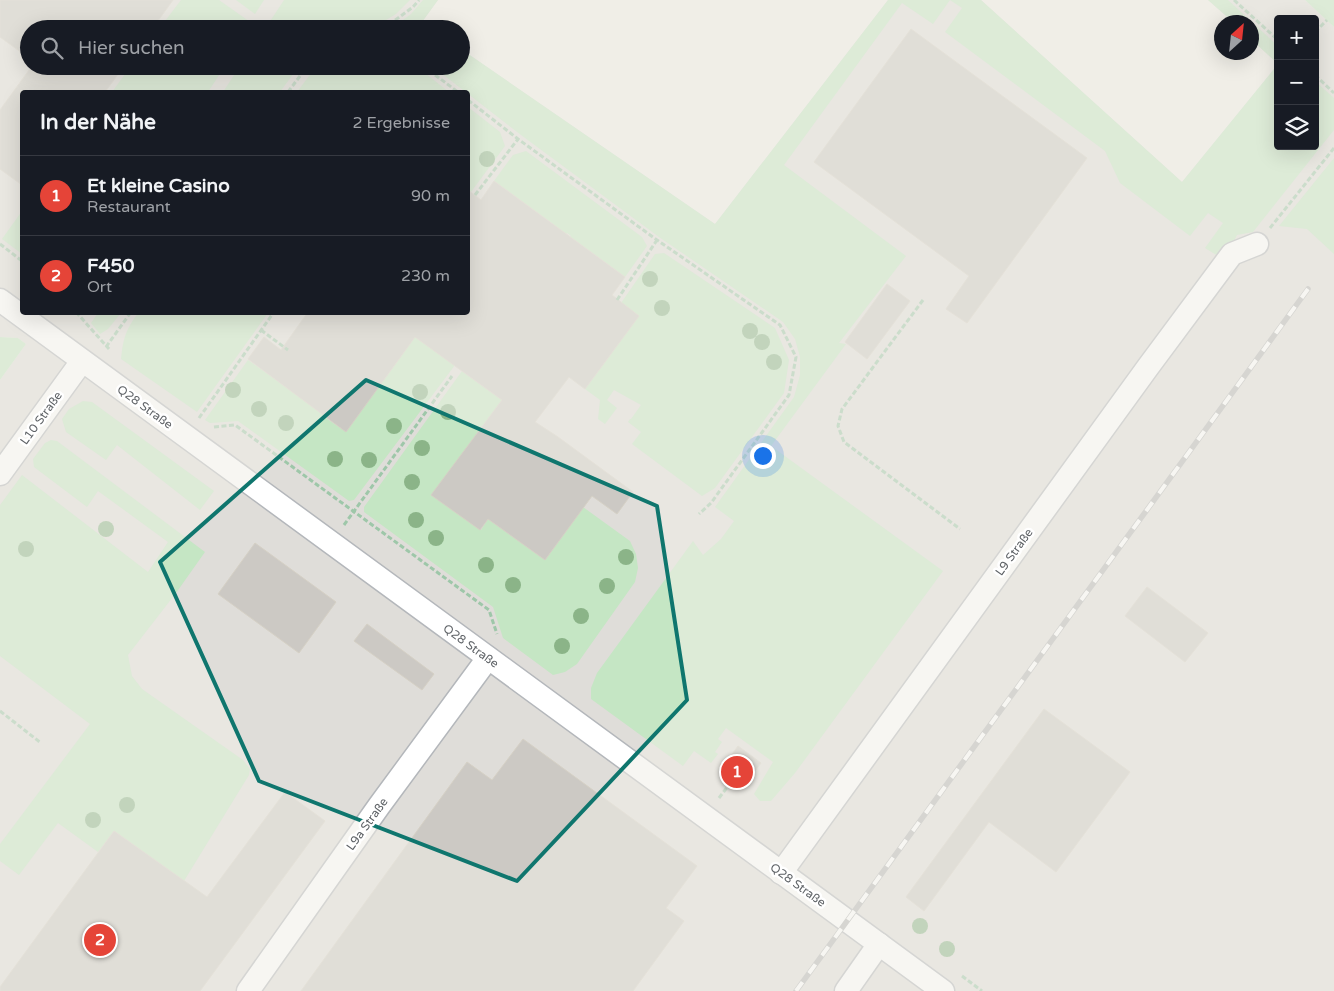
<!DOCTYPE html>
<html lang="de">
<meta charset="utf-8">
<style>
body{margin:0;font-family:"Varela Round",sans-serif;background:#242831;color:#f1f3f6}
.controls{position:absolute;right:15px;top:15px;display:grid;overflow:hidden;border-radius:5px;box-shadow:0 5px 20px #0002}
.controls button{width:45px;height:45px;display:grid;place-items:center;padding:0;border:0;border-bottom:1px solid #363941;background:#171b24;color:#f1f3f6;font:25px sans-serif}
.compass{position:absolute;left:1214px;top:15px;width:45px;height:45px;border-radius:50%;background:#171b24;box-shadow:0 5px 20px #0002;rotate:27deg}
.you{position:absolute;left:762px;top:455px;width:18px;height:18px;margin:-12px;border:4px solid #fff;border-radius:50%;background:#1a73e8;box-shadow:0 0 0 8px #1a73e833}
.badge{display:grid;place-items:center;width:32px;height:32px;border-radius:50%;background:#e54438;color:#fff;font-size:16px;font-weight:700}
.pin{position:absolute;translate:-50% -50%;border:2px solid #fff;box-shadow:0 1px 5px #0006}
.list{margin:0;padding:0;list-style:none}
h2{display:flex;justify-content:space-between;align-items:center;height:65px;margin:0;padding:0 20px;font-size:21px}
h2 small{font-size:16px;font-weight:400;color:#9ea1a6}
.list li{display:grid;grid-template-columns:32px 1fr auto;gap:15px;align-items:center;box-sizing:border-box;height:80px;padding:0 20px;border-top:1px solid #363941}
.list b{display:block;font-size:19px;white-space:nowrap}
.list p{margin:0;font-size:16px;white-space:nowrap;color:#9ea1a6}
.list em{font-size:16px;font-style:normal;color:#9ea1a6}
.icon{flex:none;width:28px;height:28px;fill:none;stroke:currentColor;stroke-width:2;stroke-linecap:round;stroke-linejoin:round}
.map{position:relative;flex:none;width:1334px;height:991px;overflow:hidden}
.search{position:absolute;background:#171b24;box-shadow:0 5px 20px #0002;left:20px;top:20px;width:450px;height:55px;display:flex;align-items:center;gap:12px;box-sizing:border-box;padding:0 18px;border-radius:28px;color:#9ea1a6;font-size:19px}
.panel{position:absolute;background:#171b24;box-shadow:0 5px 20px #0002;left:20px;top:90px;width:450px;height:225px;border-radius:5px}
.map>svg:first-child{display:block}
.industrial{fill:#dfddd9;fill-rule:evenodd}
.green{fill:#c5e6c4}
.building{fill:#ccc9c4;stroke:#d5d0c5}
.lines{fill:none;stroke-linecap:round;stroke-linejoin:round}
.minor-casing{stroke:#b4b7bb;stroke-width:25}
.path{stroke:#9ec7a9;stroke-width:3;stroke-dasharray:5 2.5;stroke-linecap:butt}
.minor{stroke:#fff;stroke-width:22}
.rail-casing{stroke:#b5b6b6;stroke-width:5.5}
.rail{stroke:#fff;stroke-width:4;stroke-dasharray:11;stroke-linecap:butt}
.tree{fill:#8bb488}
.marked{fill:none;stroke:#0f766e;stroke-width:4;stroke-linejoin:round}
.labels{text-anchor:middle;stroke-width:5;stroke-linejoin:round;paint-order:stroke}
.street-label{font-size:12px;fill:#5e6266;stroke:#fff}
</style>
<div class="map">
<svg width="1334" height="991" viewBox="0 0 1334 991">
<rect width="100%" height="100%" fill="#f0eee7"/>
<!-- industrial -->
<path class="industrial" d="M0,0H438L422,22L432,29H29V66H461V49L715,224L888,0H981L1182,182L1278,64L1252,40V22H1233L1208,0H1305L1334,27V991H0V380L26,344L18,338L0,337ZM1278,19H1315V146H1278ZM22,92H468V312H22Z"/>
<!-- green -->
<g class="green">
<polygon points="181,0 219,0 253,24 250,29 159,29"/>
<polygon points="236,0 264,0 255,14"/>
<polygon points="284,0 410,0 396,14 381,23 365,29 265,29"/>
<polygon points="423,0 438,0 422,22 432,29 391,29 411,14"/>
<polygon points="888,0 981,0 1182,182 1278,64 1252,40 1252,22 1233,22 1208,0 1228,0 1278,46 1278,146 1315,146 1315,81 1334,98 1334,130 1253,232 1237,235 1232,245 1218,256 1205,248 1223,223 1208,213 1190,236 1120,183 1105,151 945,32 962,8 950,0 933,24 902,3 784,165 906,256 839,343 846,344 771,446 943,571 795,773 771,801 760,801 754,794 773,762 726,728 718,739 722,742 715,752 718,754 711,763 694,751 683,766 591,699 591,688 597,673 693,541 703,555 721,539 734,521 715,507 794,397 800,375 800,357 795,339 783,322 659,237 521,135 432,66 461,66 461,49 715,224"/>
<polygon points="1305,0 1334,0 1334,27"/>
<polygon points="131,66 225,66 208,92 112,92"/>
<polygon points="240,66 299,66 280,92 223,92"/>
<polygon points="319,66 416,66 449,92 297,92 309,76"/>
<polygon points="468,107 500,132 505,146 471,192 468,190"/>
<polygon points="526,151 642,237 647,246 625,277 570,237 571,236 567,233 552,253 539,243 553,224 494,181 513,155"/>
<polygon points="1334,158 1334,254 1307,229 1279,226"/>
<polygon points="22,211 22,254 2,239"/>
<polygon points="664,253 775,328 789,360 784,393 715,488 702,496 632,444 641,432 628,422 630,419 631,419 641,405 614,390 607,400 617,408 605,424 598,419 600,400 585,389 638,316 621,303 655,254"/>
<path d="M139,312H268V313L197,412L121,359C123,338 126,329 139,312Z"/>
<polygon points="98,313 98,312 121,313 108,329 100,334 91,323"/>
<path d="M415,336L455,365L354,500L349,501L238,421L210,423L205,420L248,360C273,378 298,395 324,414L323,416L346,432Z"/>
<polygon points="0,337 18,338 26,344 0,380"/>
<polygon points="462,371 502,400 491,416 488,418 489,419 482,426 467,447 479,529 481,530 488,519 545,560 583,507 630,541 636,554 638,568 635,582 577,664 565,672 553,675 503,638 493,607 364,512 364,507"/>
<polygon points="83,401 92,402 214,491 200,510 117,445 106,460 66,432 62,419 69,409"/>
<polygon points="51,440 57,441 205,552 176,593 128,655 132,676 142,689 243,760 250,769 249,775 184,881 114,831 98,852 58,823 19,875 0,861 0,844 90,724 0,656 0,505 22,475 148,572 168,542 98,491 87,507 34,467 33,459 45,443"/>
</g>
<!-- building -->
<g class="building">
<polygon points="0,0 173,0 152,29 29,29 29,58 0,37"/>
<polygon points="911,29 1087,158 967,323 946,309 969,276 814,162"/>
<polygon points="32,66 124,66 105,92 22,92 22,185 0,169 0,110"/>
<polygon points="494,181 625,277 612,295 639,316 585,389 569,377 535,422 558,437 633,492 617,514 592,496 545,560 488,519 480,530 431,495 502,400 415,337 346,432 248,359 264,337 281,350 308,312 468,312 468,190 481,200"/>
<polygon points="887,284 910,301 867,359 845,342"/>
<polygon points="255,543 336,602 299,653 218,594"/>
<polygon points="1147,587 1208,633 1185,662 1125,616"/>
<polygon points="367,624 434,674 422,690 354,641"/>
<polygon points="1044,709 1130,772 1056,872 989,822 924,911 906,897"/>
<polygon points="523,739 697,866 666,908 684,921 633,991 301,991 467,762 492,780"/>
<polygon points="738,746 761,763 744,785 722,768"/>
<polygon points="285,792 325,821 200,991 0,991 0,987 114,831 207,897"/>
</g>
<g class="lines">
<!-- minor casing -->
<g class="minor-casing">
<g id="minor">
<polyline points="0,300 943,991"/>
<polyline points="0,474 82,361"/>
<polyline points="781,873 1148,367 1232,254 1257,244"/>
<polyline points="248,991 379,806 488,658"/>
<polyline points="846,991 879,944"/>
</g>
</g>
<!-- path -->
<g class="path">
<polyline points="1234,0 1278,40"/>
<polyline points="383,29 413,7 419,0"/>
<polyline points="1315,32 1327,20"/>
<polyline points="423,66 458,92"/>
<polyline points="1315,75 1334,93"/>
<polyline points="288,92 303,72 308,66"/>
<polyline points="468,100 518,139 657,240 780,325 796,357 789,395 711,503 699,514"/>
<polyline points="475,195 518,139"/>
<polyline points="1270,228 1334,148"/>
<polyline points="0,244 22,261"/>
<polyline points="617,300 657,240"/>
<polyline points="923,300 842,409 838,426 844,442 960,529"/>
<polyline points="76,312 109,349"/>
<polyline points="261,330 288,350"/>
<polyline points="106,347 131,312"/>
<polyline points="199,418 274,312"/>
<polyline points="214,427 235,425 489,610 497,634"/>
<polyline points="344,525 452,376"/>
<polyline points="0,711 41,743"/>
<polyline points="719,798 734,778"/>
<polyline points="962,976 982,991"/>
</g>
<!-- minor -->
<use href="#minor" class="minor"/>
<!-- rail casing -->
<g class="rail-casing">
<polyline id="rail" points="796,991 1308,289"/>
</g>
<!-- rail -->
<use href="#rail" class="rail"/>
</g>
<!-- trees -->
<g class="tree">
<circle cx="487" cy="159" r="8"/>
<circle cx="650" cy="279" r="8"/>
<circle cx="662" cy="308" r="8"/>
<circle cx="750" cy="331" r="8"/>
<circle cx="762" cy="342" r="8"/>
<circle cx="774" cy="362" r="8"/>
<circle cx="233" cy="390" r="8"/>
<circle cx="420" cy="392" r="8"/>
<circle cx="259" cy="409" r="8"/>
<circle cx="448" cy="412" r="8"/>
<circle cx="286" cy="423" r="8"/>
<circle cx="394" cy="426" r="8"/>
<circle cx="422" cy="448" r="8"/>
<circle cx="335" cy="459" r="8"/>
<circle cx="369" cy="460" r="8"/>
<circle cx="412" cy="482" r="8"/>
<circle cx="416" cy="520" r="8"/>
<circle cx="106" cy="529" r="8"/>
<circle cx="436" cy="538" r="8"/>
<circle cx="26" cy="549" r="8"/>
<circle cx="626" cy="557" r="8"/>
<circle cx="486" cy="565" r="8"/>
<circle cx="513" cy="585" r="8"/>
<circle cx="607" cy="586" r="8"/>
<circle cx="581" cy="616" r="8"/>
<circle cx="562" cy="646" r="8"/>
<circle cx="127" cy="805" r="8"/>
<circle cx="93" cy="820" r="8"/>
<circle cx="920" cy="926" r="8"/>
<circle cx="947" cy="949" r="8"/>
</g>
<!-- marked area -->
<path d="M0 0H1334V991H0ZM366,380L657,506L687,700L517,881L259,781L160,562Z" fill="#f0eee7" fill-opacity=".55" fill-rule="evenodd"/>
<path class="marked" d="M366,380L657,506L687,700L517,881L259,781L160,562Z"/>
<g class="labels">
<!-- street labels -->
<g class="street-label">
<text transform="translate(145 407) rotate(36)" y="4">Q28 Straße</text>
<text transform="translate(41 418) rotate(-54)" y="4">L10 Straße</text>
<text transform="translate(1014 552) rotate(-54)" y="4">L9 Straße</text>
<text transform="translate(471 646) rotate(36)" y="4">Q28 Straße</text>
<text transform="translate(367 824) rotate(-54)" y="4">L9a Straße</text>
<text transform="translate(798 885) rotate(36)" y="4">Q28 Straße</text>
</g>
</g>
</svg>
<div class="controls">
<button>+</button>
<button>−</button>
<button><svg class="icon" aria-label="layers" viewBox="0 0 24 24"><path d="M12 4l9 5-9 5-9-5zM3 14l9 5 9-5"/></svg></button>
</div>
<svg class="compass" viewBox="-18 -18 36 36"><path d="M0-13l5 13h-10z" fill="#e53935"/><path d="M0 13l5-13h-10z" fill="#9ea1a6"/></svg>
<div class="you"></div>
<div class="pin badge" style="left:737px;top:772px">1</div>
<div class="pin badge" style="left:100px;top:940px">2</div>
<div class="search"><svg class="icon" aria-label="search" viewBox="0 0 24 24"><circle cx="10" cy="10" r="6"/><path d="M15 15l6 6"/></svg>Hier suchen</div>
<section class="panel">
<h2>In der Nähe<small>2 Ergebnisse</small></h2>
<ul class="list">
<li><span class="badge">1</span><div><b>Et kleine Casino</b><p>Restaurant</p></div><em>90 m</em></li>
<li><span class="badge">2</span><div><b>F450</b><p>Ort</p></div><em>230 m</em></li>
</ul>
</section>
</div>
